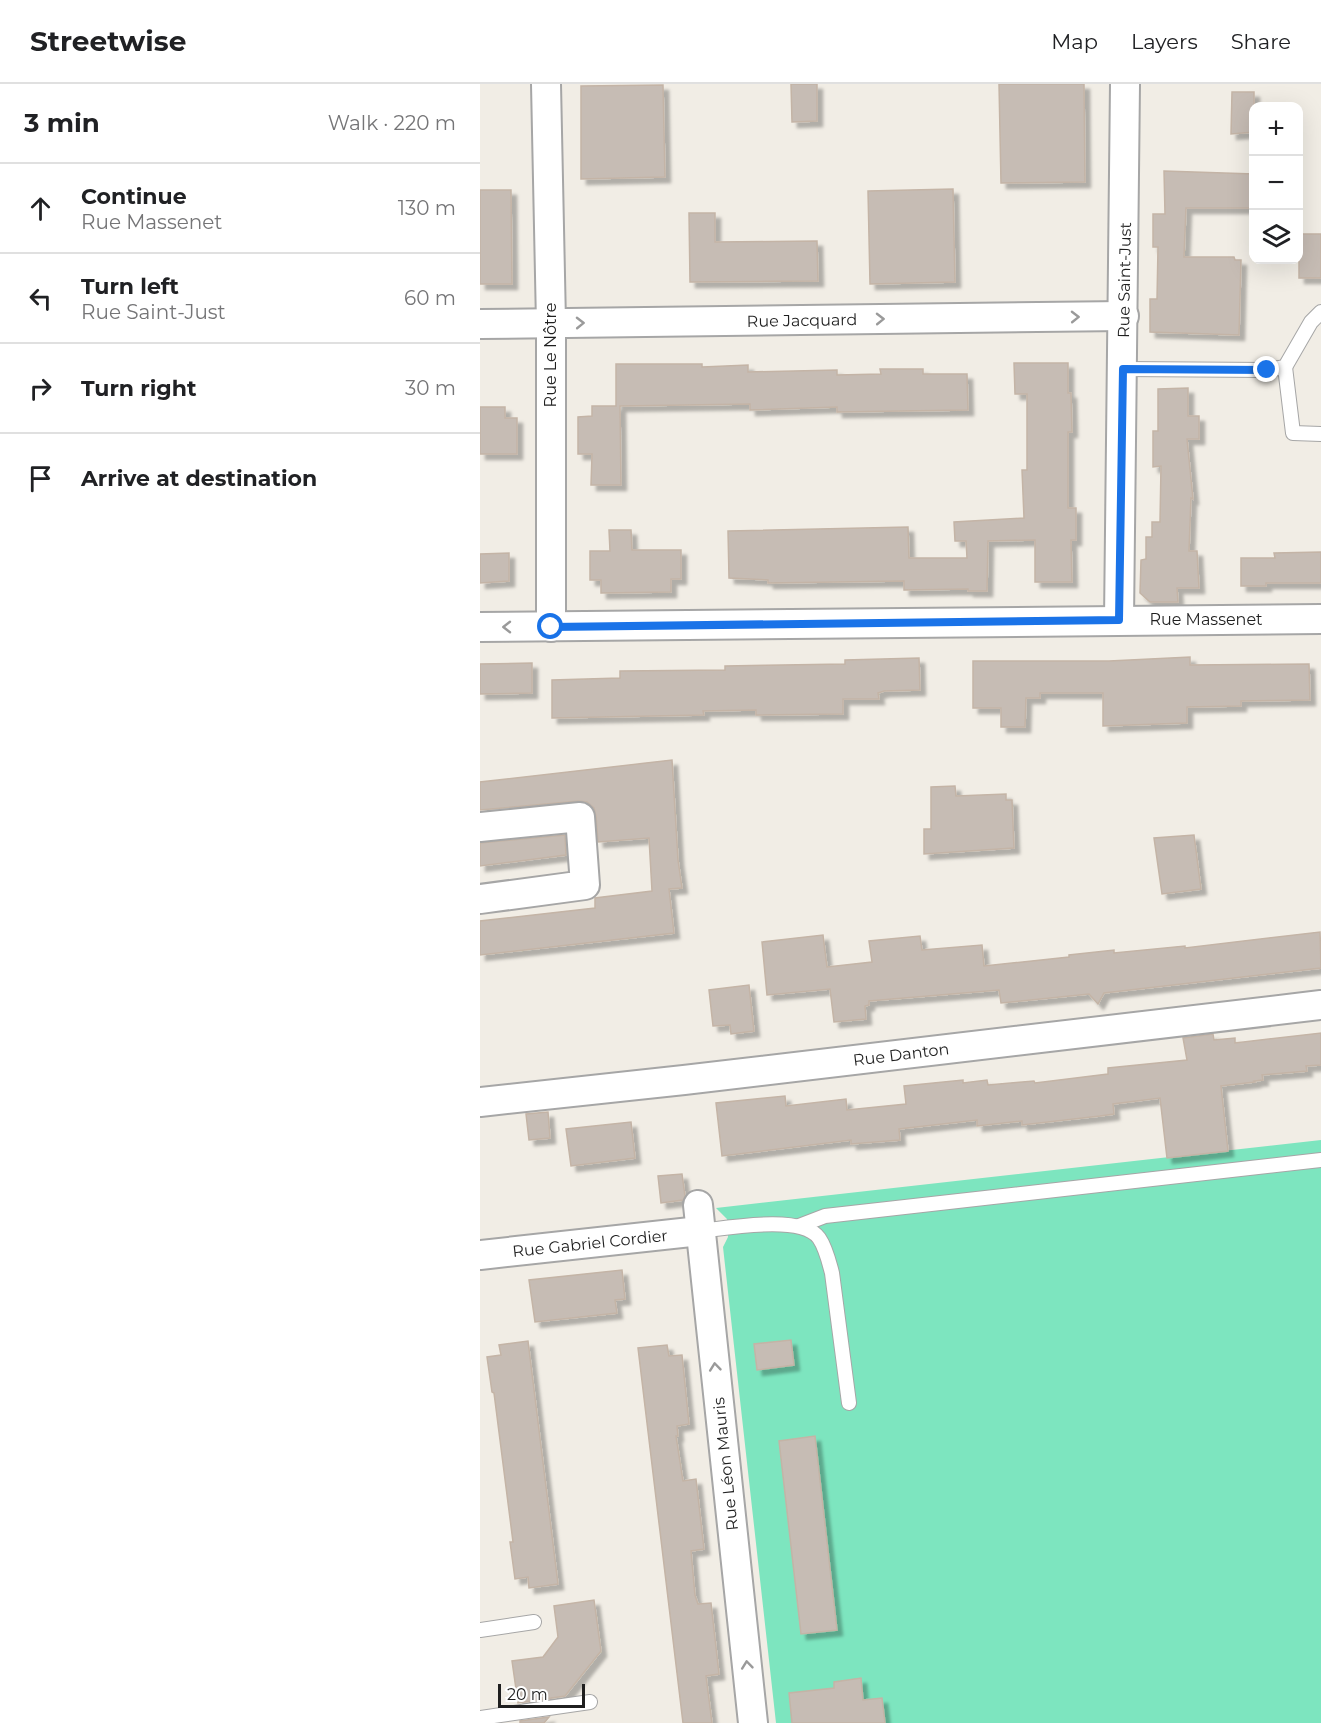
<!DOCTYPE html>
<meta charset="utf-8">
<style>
body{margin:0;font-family:Montserrat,sans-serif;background:#f6f6f6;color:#202124}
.controls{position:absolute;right:18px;top:18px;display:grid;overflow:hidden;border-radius:12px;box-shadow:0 6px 24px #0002}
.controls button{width:54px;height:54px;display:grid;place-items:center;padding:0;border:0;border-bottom:2px solid #e0e0e0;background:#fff;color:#202124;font:30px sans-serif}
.scale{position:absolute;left:18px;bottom:15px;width:87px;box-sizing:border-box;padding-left:6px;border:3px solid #1f1f1f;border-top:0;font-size:16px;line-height:21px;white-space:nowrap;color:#1f1f1f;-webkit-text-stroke:4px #fff;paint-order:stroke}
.stop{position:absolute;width:18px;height:18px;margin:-14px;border:4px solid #1a73e8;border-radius:50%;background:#fff}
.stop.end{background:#1a73e8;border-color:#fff;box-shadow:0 2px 6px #0008}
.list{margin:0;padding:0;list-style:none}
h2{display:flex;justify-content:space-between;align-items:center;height:78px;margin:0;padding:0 24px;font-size:26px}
h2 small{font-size:20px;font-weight:400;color:#757577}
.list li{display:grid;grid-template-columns:39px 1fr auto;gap:18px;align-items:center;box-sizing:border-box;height:90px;padding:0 24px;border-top:2px solid #e0e0e0}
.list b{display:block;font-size:22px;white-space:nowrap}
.list p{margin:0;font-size:20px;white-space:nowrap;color:#757577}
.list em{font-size:20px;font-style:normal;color:#757577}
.icon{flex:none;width:33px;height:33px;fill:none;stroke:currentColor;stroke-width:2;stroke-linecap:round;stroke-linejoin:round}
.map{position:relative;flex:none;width:841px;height:1639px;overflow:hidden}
header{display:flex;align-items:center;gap:36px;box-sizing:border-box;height:84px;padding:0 30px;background:#fff;border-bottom:2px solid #e0e0e0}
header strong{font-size:28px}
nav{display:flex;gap:33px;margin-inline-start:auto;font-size:21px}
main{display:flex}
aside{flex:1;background:#fff}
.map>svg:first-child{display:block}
.pitch{fill:#7de5bf}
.building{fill:#c6bcb4;stroke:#c4b4a6;stroke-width:1.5;filter:url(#shadow)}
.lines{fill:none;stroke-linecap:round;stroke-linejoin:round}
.lane-casing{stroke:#a6a6a6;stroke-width:16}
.street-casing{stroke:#a6a6a6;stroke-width:32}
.lane{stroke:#fff;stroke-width:14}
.street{stroke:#fff;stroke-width:28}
.oneway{stroke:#9a9a9a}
.route{stroke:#1a73e8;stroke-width:8}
.labels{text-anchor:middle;stroke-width:4.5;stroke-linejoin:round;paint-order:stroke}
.street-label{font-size:16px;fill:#1f1f1f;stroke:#fff}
</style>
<header>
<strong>Streetwise</strong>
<nav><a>Map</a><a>Layers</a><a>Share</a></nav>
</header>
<main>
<aside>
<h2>3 min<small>Walk · 220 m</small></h2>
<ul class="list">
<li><svg class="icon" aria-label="ahead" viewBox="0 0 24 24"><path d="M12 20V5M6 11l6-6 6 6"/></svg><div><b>Continue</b><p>Rue Massenet</p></div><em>130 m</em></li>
<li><svg class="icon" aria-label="left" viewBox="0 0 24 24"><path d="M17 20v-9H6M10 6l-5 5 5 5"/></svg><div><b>Turn left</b><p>Rue Saint-Just</p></div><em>60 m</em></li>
<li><svg class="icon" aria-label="right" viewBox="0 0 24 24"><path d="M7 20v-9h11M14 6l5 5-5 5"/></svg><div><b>Turn right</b></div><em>30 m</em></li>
<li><svg class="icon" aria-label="arrive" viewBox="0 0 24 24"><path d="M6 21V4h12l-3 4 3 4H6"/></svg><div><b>Arrive at destination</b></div></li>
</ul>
</aside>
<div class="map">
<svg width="841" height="1639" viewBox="0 0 841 1639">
<defs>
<filter id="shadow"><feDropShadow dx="5.5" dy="5.5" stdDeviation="1.5" flood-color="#0004"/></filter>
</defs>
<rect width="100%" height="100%" fill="#f1ede5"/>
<!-- pitch -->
<polygon class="pitch" points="841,1056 841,1639 296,1639 243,1163 248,1153 247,1135 236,1124"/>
<!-- building -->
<g class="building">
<polygon points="311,0 337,0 337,37 312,38"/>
<polygon points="519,0 604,0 605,98 521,99"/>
<polygon points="183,1 185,93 101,95 101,2"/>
<polygon points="752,8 774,8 774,48 751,50"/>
<polygon points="684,87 774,90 774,124 706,124 704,173 754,173 755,176 761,176 759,251 670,248 670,215 677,215 678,163 673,163 673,130 685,130"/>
<polygon points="473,105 475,198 390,200 388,107"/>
<polygon points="0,106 31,106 32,200 0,200"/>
<polygon points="209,129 235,129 235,158 337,157 338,197 210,198"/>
<rect x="819" y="150" width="22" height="44"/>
<polygon points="534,279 588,279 588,309 591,309 592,348 588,348 588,424 596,424 596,456 591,456 592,498 555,498 555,456 508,457 507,507 488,507 488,505 424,506 424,497 288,499 288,496 249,494 248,447 428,443 429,474 487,474 486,457 475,457 474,438 544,434 542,386 547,386 547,310 535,310"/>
<polygon points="136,280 222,280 222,283 268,281 268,288 357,286 357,291 401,290 400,285 443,285 443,290 487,290 488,326 357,328 357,323 270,326 270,320 140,322 141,401 111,401 112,370 98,370 98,333 112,332 112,322 136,322"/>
<polygon points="708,304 708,332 719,332 719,355 707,355 713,415 711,414 709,467 717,467 719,504 697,504 698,518 670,518 660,509 661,476 666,475 666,453 672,453 672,438 680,438 681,382 673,383 673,347 678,347 678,305"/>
<polygon points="0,323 25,323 25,334 37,334 37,370 0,370"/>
<polygon points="129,446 151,446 152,466 201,466 201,495 191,495 191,508 121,509 121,496 110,496 110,467 130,467"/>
<polygon points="841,468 841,499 786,499 786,502 761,502 761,474 795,474 794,469"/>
<polygon points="29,469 29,497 0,499 0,470"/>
<polygon points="710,573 710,581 829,580 830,616 761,617 761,622 707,623 707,639 623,642 623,609 560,609 560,614 546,614 545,643 521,643 521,624 493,624 493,577 629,577"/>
<polygon points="439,574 440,606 404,607 398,609 399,615 363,615 363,630 276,631 276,626 223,627 224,631 72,634 72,596 140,594 140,587 245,586 245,582 365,580 365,576"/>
<polygon points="52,579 52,609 0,610 0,580"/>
<polygon points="192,676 198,776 202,804 189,805 194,849 0,871 0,837 115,824 115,814 172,807 169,754 118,758 116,732 114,724 107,718 99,717 0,726 0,698"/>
<polygon points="475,702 476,712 526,710 526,716 532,716 534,764 444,770 444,745 451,745 451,703"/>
<polygon points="85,751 86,771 0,782 0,759"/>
<polygon points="714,751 721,805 682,810 674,754"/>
<polygon points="840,848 841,884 624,909 618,920 609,910 521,919 519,906 389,917 389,921 385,922 386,935 354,938 350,905 287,911 282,858 343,851 347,883 392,878 389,857 440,852 442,866 502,861 504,882 589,873 589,871 634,866 634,869 705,862 705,864"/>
<polygon points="269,901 274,947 251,950 250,941 233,942 229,906"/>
<polygon points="841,949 841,981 826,982 827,987 782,991 783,996 774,997 775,998 741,1002 748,1067 687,1074 680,1014 633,1020 634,1030 620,1032 542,1041 542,1037 497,1042 497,1036 419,1045 420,1056 371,1060 371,1056 242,1072 236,1019 305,1012 306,1022 366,1015 367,1026 426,1020 424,1002 483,996 483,999 507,996 508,1001 554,997 555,999 628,990 628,984 707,976 703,954 733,950 734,956 755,954 755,959"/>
<polygon points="68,1028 70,1054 49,1056 46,1030"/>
<polygon points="151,1038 155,1074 91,1082 86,1045"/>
<polygon points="202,1090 205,1112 203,1116 181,1119 178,1092"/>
<polygon points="142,1186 145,1215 135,1216 137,1229 55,1238 49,1196"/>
<polygon points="311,1256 314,1281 277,1286 274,1260"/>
<polygon points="48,1257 78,1500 49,1504 48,1493 35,1495 30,1458 33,1458 14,1309 12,1308 7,1273 21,1271 19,1261"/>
<polygon points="187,1261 189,1272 202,1271 209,1340 197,1342 198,1352 196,1352 203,1397 216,1395 224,1465 211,1467 215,1511 218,1520 231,1519 239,1590 226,1592 232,1639 203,1639 158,1264"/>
<polygon points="335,1352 357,1546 321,1550 299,1357"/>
<polygon points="114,1516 121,1567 85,1612 38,1619 32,1577 63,1573 78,1553 74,1522"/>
<polygon points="381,1594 383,1616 402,1614 405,1639 312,1639 309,1609 354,1604 354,1598"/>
<polygon points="69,1633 64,1639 40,1639 40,1637"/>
</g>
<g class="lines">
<!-- lane casing -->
<g class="lane-casing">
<g id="lane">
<polyline points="805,283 813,349 841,350"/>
<polyline points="643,285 787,286 805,283 831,238 841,228"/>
<polyline points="319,1142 345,1132 841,1076"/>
<path d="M220,1147C247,1144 322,1130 339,1154C346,1164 349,1178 352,1189L369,1319"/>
<polyline points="0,1546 54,1538"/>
<polyline points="0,1634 110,1618"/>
</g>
</g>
<!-- street casing -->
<g class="street-casing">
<g id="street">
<polyline points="66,0 71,239 71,543"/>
<polyline points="0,240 644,232"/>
<polyline points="639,536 645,0"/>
<polyline points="0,543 841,535"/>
<polyline points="0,743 100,733 105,801 0,815"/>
<polyline points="0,1018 204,996 841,921"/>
<polyline points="218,1121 273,1639"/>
<polyline points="0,1171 220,1147"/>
</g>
</g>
<!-- lane -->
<use href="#lane" class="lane"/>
<!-- street -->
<use href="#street" class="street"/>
</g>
<!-- one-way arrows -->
<defs><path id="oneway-chevron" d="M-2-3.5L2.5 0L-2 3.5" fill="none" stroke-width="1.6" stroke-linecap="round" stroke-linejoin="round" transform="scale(1.5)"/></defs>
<g class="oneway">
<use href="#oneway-chevron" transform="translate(595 233) rotate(-1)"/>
<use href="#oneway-chevron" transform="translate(400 235) rotate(-1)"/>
<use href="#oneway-chevron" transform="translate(100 239) rotate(-1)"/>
<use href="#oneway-chevron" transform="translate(27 543) rotate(180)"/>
<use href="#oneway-chevron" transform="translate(235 1283) rotate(-96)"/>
<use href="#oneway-chevron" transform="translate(267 1581) rotate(-96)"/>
</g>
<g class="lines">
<!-- route -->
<polyline class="route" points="71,543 639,536 643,285 787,286"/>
</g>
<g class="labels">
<!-- street labels -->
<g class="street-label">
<text transform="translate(644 196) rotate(-89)" y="6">Rue Saint-Just</text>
<text transform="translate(322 236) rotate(-1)" y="6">Rue Jacquard</text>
<text transform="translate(70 271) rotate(-90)" y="6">Rue Le Nôtre</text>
<text x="726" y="541">Rue Massenet</text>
<text transform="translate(421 970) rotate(-7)" y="6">Rue Danton</text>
<text transform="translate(110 1159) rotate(-6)" y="6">Rue Gabriel Cordier</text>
<text transform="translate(245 1380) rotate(-96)" y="6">Rue Léon Mauris</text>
</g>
</g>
</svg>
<div class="controls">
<button>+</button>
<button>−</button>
<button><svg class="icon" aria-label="layers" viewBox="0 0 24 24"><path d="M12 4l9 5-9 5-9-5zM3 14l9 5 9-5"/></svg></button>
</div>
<div class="scale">20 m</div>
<div class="stop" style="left:71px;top:543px"></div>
<div class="stop end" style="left:787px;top:286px"></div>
</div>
</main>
